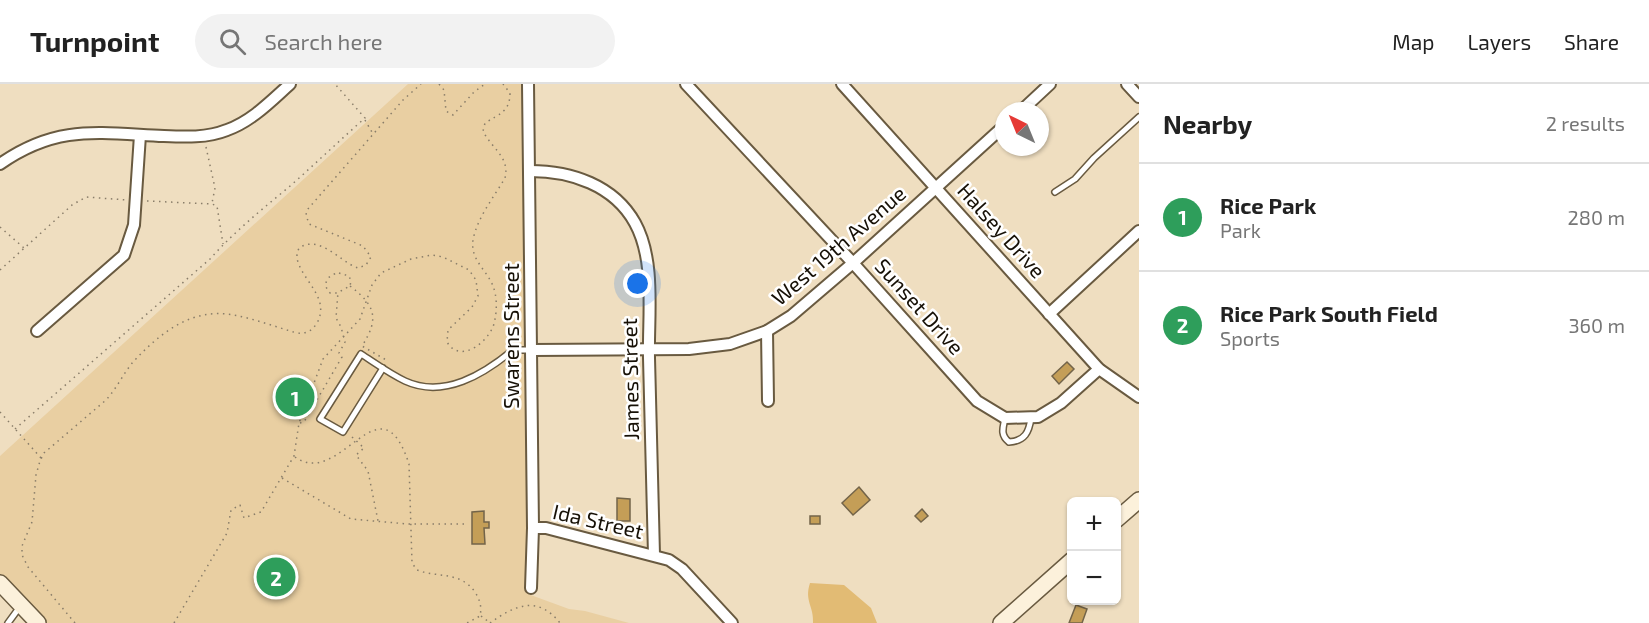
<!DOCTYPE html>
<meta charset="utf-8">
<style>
body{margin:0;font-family:"Exo 2",sans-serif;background:#f2f2f2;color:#222}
.controls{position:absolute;right:18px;bottom:18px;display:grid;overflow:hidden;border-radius:9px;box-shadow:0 2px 4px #0004}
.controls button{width:54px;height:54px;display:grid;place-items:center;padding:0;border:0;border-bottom:2px solid #e0e0e0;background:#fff;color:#222;font:30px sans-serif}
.compass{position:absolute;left:995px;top:18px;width:54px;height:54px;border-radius:50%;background:#fff;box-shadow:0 2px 4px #0004;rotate:317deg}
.you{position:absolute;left:638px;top:200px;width:21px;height:21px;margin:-15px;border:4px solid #fff;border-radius:50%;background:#1a73e8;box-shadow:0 0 0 9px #1a73e833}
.badge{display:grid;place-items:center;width:39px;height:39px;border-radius:50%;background:#b45309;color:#fff;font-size:20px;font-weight:700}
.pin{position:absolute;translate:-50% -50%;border:3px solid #fff;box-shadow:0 2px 6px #0006}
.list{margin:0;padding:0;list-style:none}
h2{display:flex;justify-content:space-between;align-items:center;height:78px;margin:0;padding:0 24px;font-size:26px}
h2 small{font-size:20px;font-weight:400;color:#767676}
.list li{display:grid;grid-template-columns:39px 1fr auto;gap:18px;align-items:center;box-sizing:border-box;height:108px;padding:0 24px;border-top:2px solid #e0e0e0}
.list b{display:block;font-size:22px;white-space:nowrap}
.list p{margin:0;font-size:20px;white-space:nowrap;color:#767676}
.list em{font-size:20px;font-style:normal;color:#767676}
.icon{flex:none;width:33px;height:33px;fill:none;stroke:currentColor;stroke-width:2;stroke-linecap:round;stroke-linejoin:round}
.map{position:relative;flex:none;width:1139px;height:539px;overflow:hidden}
header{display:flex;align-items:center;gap:36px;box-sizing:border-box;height:84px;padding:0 30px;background:#fff;border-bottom:2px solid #e0e0e0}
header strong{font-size:28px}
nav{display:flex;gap:33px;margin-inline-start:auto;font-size:21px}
.search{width:420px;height:54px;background:#f2f2f2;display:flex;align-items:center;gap:15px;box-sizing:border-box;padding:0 21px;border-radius:33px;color:#767676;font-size:22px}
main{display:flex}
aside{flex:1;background:#fff}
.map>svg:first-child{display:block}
.green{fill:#e9cfa2}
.water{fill:#e2bb74}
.building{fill:#c49e57;stroke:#736449;stroke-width:1.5}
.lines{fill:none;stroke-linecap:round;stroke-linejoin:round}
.lane-casing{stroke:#695a40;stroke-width:8}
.street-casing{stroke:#695a40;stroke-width:14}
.secondary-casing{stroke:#695a40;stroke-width:18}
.path{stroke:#897d69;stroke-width:1.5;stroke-dasharray:1.5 4.5;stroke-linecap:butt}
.lane{stroke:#fff;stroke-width:5}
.street{stroke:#fff;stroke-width:10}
.secondary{stroke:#fcf1db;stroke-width:15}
.labels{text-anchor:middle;stroke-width:5;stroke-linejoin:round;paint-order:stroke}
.street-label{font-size:21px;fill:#161006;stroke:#fff}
</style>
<header>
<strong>Turnpoint</strong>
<div class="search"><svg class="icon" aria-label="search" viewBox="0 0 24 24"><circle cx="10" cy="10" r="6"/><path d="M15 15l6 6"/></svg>Search here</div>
<nav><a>Map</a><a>Layers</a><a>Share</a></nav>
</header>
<main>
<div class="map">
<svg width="1139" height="539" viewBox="0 0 1139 539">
<rect width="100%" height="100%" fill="#efdec0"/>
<!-- green -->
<polygon class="green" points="408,0 523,0 528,510 569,525 585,527 629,539 44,539 0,492 0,372"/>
<!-- water -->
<path class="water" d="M810,499L844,501L871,524L877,539H813C814,522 804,517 810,499Z"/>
<!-- building -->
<g class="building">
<polygon points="1067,278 1074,285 1059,300 1052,292"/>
<polygon points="859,403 870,416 853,431 842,419"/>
<polygon points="617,414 630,415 630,437 617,437"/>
<polygon points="922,425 928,432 921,438 915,432"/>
<polygon points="484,427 484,438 489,438 489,444 484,444 485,460 472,460 472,428"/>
<rect x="810" y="432" width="10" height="8"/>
<polygon points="1076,521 1087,525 1082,539 1069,539"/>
</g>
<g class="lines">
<!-- lane casing -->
<g class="lane-casing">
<g id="lane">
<polyline points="1055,108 1075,95 1094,74 1139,33"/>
<path d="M383,284L343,348L320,335L361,270C375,279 390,290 405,297C444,315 484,290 513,266H532"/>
<path d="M1005,334C1003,344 1000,351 1009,358C1025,357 1029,348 1031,334"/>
<polyline points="8,539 19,524"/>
</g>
</g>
<!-- street casing -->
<g class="street-casing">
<g id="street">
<polyline points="528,0 533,444 531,504"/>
<polyline points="686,0 853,179 977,317 1005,334 1038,333 1061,319 1099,285"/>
<polyline points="842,0 1099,285 1139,313"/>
<polyline points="1127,0 1139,13"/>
<polyline points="1021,27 1050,0"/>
<path d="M0,80C57,40 98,49 164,52C185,53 207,54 227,46C252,37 271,17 290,0"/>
<path d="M530,87C571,87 614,101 635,139C656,177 648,232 649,274C651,340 652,406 654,471"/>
<polyline points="1049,230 1139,147"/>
<polyline points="37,247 124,171 134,141 140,51"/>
<polyline points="767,247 768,317"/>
<polyline points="532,266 689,265 730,260 767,247 791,232 853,179 1004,42"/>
<polyline points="533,444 546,444 669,476 682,485 732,539"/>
</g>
</g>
<!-- secondary casing -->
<g class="secondary-casing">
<g id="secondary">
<polyline points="1116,436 1139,416"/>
<polyline points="0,499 38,539"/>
<polyline points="1001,539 1072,476"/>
</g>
</g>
<!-- path -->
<g class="path">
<polyline points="439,0 444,6 446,27 453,31 474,8 485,0"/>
<polyline points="365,36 373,50"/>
<polyline points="206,63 215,104 212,119"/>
<polyline points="147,117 212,120 217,122 223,160"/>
<polyline points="0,143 24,164"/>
<polyline points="0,186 72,121 86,113 127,116"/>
<path d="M339,189L349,192L351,197L350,202L337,209H330C321,200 328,190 339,189Z"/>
<path d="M350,202C375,221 380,234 362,262L388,277"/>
<polyline points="0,328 41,374"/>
<polyline points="300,339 304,338 342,273 339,269 345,258 341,243 336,234 338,208"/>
<path d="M15,345L210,175C234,148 261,126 289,103C315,80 339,57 365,34L335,0"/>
<polyline points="352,353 364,364 356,371 368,387 378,437"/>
<path d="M295,373C341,406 380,290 409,380L412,479L417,486C438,494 460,487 475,508C480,516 482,523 480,532L467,539"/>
<polyline points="282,394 351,435 408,440 466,440"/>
<polyline points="481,532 489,538"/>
<path d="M75,539L28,483L22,471V462L32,438L36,391L40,377L44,369L106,316C117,304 123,290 133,278C160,249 192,223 234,231C255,235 276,243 297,249C306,250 312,247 317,239C330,215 305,199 298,178C296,173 297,169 299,164C320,150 340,178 358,184L366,181L371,173L363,162L309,140L306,131L307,126L403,16L421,0"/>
<path d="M174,539L227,449L231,426L240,421L244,434L261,428L294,372L299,339L323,275L360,235L372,201L381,189L411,175L432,171L443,173L469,186L476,196L478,212L472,223L448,246L447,258C461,282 493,255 495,235C497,225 497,212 493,202C487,186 470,176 473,156C477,134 494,113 505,94C510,73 492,65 483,47L485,39C499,30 510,28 510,9L503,0"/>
<path d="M490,539C515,521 538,511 560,539"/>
</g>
<!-- lane -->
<use href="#lane" class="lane"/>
<!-- street -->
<use href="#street" class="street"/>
<!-- secondary -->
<use href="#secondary" class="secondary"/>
</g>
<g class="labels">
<!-- street labels -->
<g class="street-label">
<text transform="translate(1001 147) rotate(48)" y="7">Halsey Drive</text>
<text transform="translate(839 162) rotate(-41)" y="7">West 19th Avenue</text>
<text transform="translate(919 223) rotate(48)" y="7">Sunset Drive</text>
<text transform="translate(512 252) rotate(-90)" y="7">Swarens Street</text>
<text transform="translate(631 295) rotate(-91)" y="7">James Street</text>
<text transform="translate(598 438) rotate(13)" y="7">Ida Street</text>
</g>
</g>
</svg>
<div class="controls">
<button>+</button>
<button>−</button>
</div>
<svg class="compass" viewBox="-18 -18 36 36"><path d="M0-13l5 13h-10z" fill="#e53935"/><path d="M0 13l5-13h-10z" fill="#767676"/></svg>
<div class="you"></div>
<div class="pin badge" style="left:295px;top:313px;background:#2e9e5b">1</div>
<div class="pin badge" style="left:276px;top:493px;background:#2e9e5b">2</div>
</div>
<aside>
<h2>Nearby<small>2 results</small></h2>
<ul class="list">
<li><span class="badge" style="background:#2e9e5b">1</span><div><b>Rice Park</b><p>Park</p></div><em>280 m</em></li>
<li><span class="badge" style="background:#2e9e5b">2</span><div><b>Rice Park South Field</b><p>Sports</p></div><em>360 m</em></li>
</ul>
</aside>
</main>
